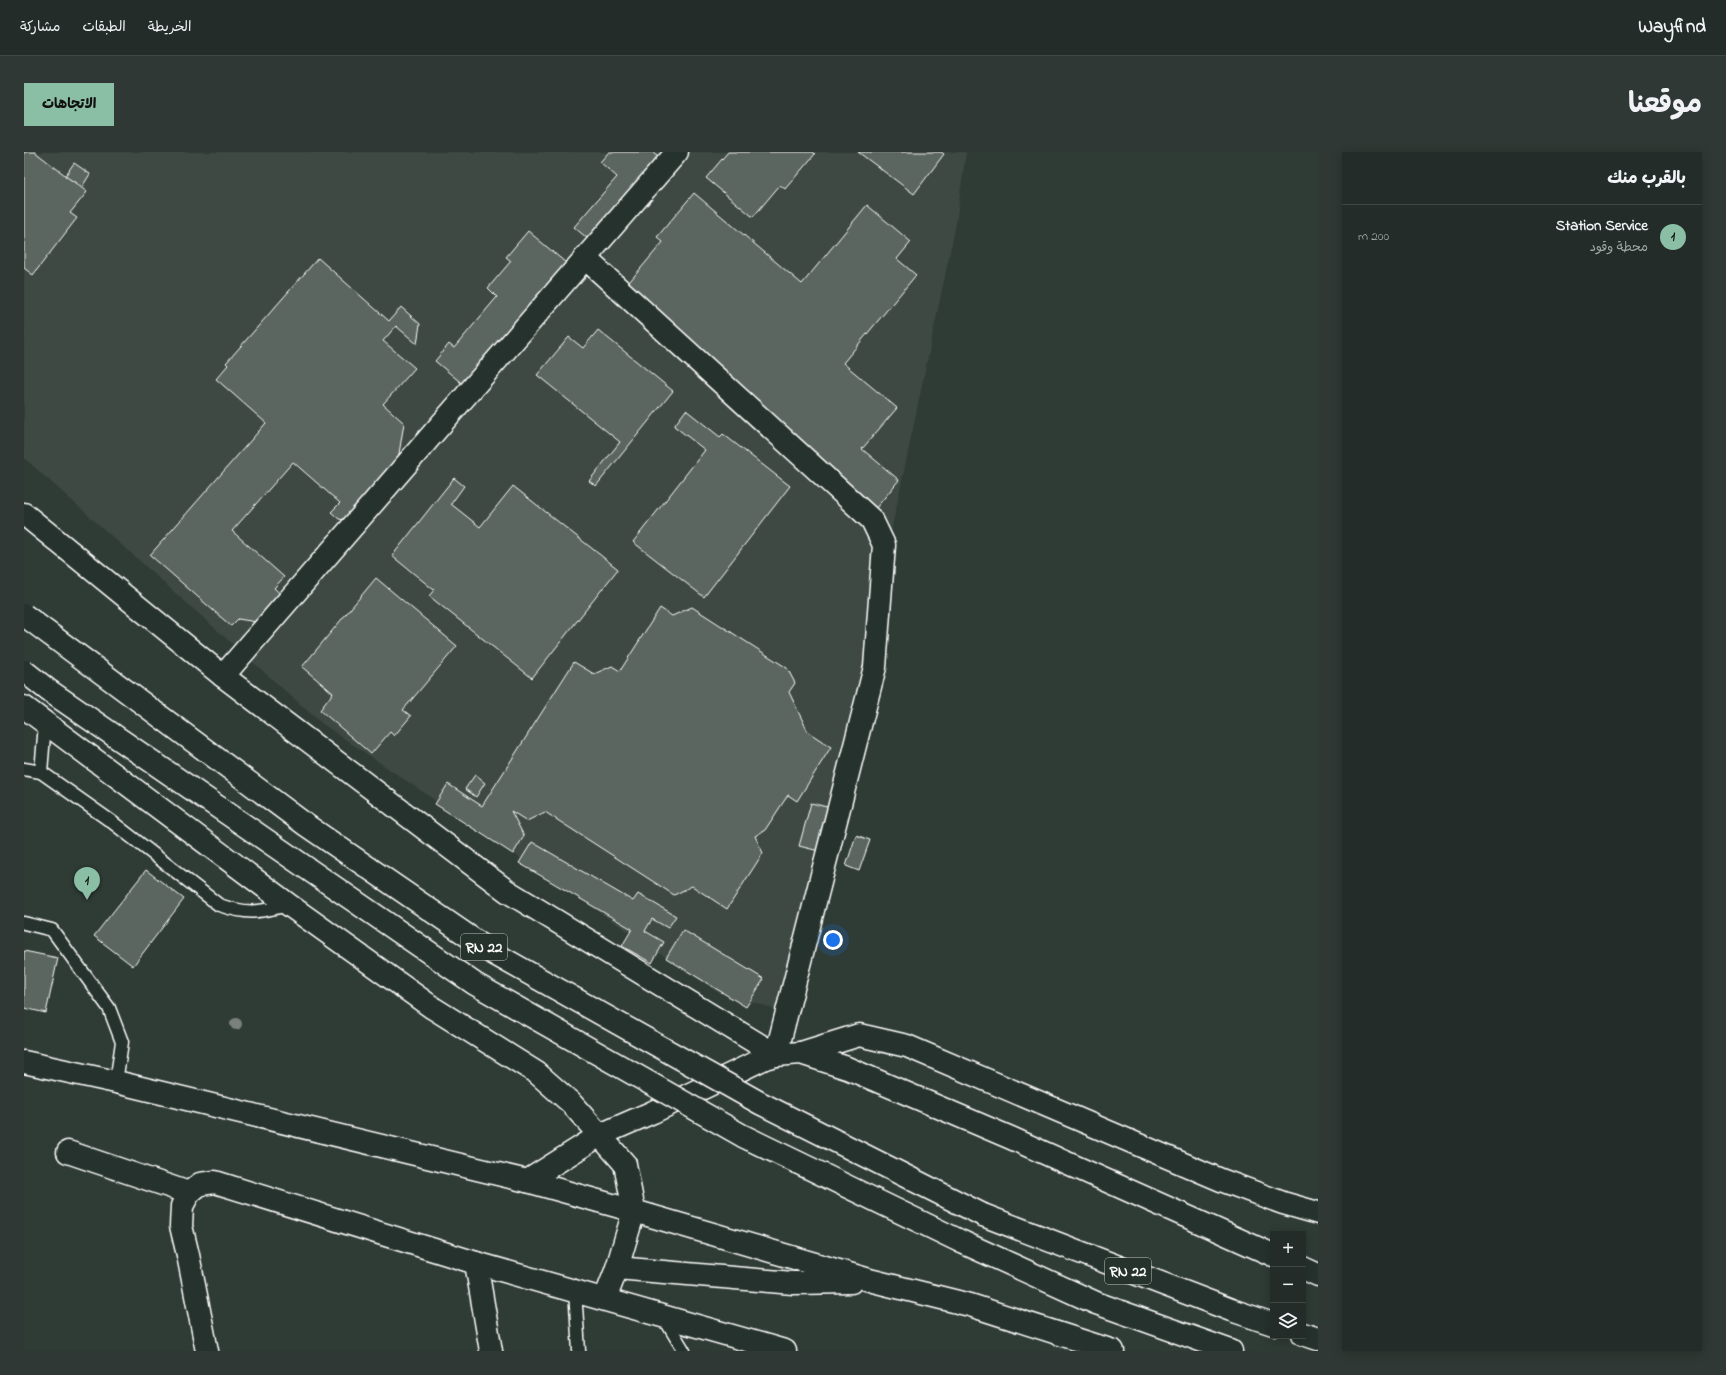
<!DOCTYPE html>
<html lang="ar">
<meta charset="utf-8">
<style>
body{margin:0;font-family:"Indie Flower","Playpen Sans Arabic",sans-serif;background:#2f3834;color:#f1f3f6;direction:rtl}
.controls{position:absolute;right:12px;bottom:12px;display:grid;overflow:hidden;border-radius:0px;box-shadow:0 2px 10px #0003}
.controls button{width:36px;height:36px;display:grid;place-items:center;padding:0;border:0;border-bottom:1px solid #404845;background:#232c28;color:#f1f3f6;font:20px sans-serif}
.you{position:absolute;left:809px;top:788px;width:14px;height:14px;margin:-10px;border:3px solid #fff;border-radius:50%;background:#1a73e8;box-shadow:0 0 0 6px #1a73e833}
.badge{display:grid;place-items:center;width:26px;height:26px;border-radius:50%;background:#8abfa5;color:#111;font-size:13px;font-weight:700}
.pin{position:absolute;translate:-50% -33px;filter:drop-shadow(0 1px 2px #0008)}
.pin::after{content:'';position:absolute;top:21px;width:14px;height:12px;background:inherit;clip-path:polygon(0 0,100% 0,50% 100%)}
.list{margin:0;padding:0;list-style:none}
h2{display:flex;justify-content:space-between;align-items:center;height:52px;margin:0;padding:0 16px;font-size:17px}
h2 small{font-size:13px;font-weight:400;color:#a3a7a8}
.list li{display:grid;grid-template-columns:26px 1fr auto;gap:12px;align-items:center;box-sizing:border-box;height:64px;padding:0 16px;border-top:1px solid #404845}
.list b{display:block;font-size:15px;white-space:nowrap}
.list p{margin:0;font-size:13px;white-space:nowrap;color:#a3a7a8}
.list em{font-size:13px;font-style:normal;color:#a3a7a8}
.icon{flex:none;width:22px;height:22px;fill:none;stroke:currentColor;stroke-width:2;stroke-linecap:round;stroke-linejoin:round}
.map{position:relative;flex:none;width:1294px;height:1199px;overflow:hidden;direction:ltr;border-radius:0px}
header{display:flex;align-items:center;gap:24px;box-sizing:border-box;height:56px;padding:0 20px;background:#232c28;border-bottom:1px solid #404845}
header strong{font-size:19px}
nav{display:flex;gap:22px;margin-inline-start:auto;font-size:14px}
.intro{display:flex;align-items:center;justify-content:space-between;box-sizing:border-box;height:96px;padding:0 24px}
h1{margin:0;font-size:28px}
.button{padding:10px 18px;border-radius:0px;background:#8abfa5;color:#111;font-size:14px;font-weight:700}
main{display:flex;gap:24px;padding:0 24px}
aside{flex:1;background:#232c28;border-radius:0px;box-shadow:0 2px 10px #0003}
.map>svg:first-child{display:block}
.built{fill:#3c4842}
.building{fill:#5b6661;stroke:#fff}
.lines{fill:none;stroke-linecap:round;stroke-linejoin:round}
.service-casing{stroke:#fff;stroke-width:15}
.minor-casing{stroke:#fff;stroke-width:25}
.secondary-casing{stroke:#fff;stroke-width:25}
.trunk-casing{stroke:#fff;stroke-width:25}
.service{stroke:#26332d;stroke-width:12}
.minor{stroke:#26332d;stroke-width:22}
.secondary{stroke:#26332d;stroke-width:22}
.trunk{stroke:#26332d;stroke-width:22}
.trunk-bridge-casing{stroke:#fff;stroke-width:25;stroke-linecap:butt}
.trunk-bridge{stroke:#26332d;stroke-width:22}
.tree{fill:#7a817e}
.labels{text-anchor:middle;stroke-width:3;stroke-linejoin:round;paint-order:stroke}
.shield{fill:#26332d;stroke:#bec2c0;stroke-width:1}
.shield-label{font-size:15px;font-weight:bold;fill:#fff}
</style>
<header>
<strong>Wayfind</strong>
<nav><a>الخريطة</a><a>الطبقات</a><a>مشاركة</a></nav>
</header>
<div class="intro"><h1>موقعنا</h1><a class="button">الاتجاهات</a></div>
<main>
<aside>
<h2>بالقرب منك<small></small></h2>
<ul class="list">
<li><span class="badge">1</span><div><b>Station Service</b><p>محطة وقود</p></div><em>200 m</em></li>
</ul>
</aside>
<div class="map">
<svg width="1294" height="1199" viewBox="0 0 1294 1199">
<rect width="100%" height="100%" fill="#2f3b35"/>
<filter id="ink" filterUnits="userSpaceOnUse"><feTurbulence type="fractalNoise" baseFrequency=".025" numOctaves="2"/><feDisplacementMap in="SourceGraphic" scale="8" xChannelSelector="R" yChannelSelector="G"/><feConvolveMatrix kernelMatrix="1 2 1 2 8 2 1 2 1" color-interpolation-filters="sRGB"/></filter>
<g filter="url(#ink)">
<!-- built -->
<polygon class="built" points="0,0 942,0 932,72 766,861 693,840 297,571 0,306"/>
<!-- building -->
<g class="building">
<polygon points="0,0 11,0 63,40 46,61 53,66 9,123 0,116"/>
<polygon points="585,0 628,0 641,11 571,93 550,75 593,25 576,10"/>
<polygon points="704,0 789,0 791,2 761,37 756,33 729,65 682,26"/>
<polygon points="834,0 917,0 920,2 890,42"/>
<polygon points="50,11 66,22 58,35 41,24"/>
<polygon points="670,41 778,132 843,53 887,90 873,107 892,123 819,211 873,256 838,297 875,328 852,356 595,142 639,90 633,85"/>
<polygon points="504,79 548,116 567,119 556,132 545,123 447,239 411,209 425,192 430,196 473,145 464,136 487,109 482,105"/>
<polygon points="294,106 365,169 377,155 396,172 393,192 372,174 359,189 391,216 359,252 380,271 372,320 328,370 315,367 307,360 316,351 269,310 208,379 260,425 250,436 262,447 251,473 214,467 207,474 126,403 242,271 192,227 204,213 202,211"/>
<polygon points="574,178 649,239 572,334 565,329 596,290 513,223 545,185 559,196"/>
<polygon points="662,258 696,285 699,282 766,334 680,445 609,390 681,298 650,274"/>
<polygon points="430,326 440,334 427,352 456,375 489,334 594,417 508,526 405,444 410,438 368,404"/>
<polygon points="352,426 433,494 379,558 387,564 370,584 366,580 347,602 296,558 309,541 278,515"/>
<polygon points="668,455 763,516 771,531 765,540 784,580 807,595 773,649 764,643 741,678 731,684 739,701 703,757 668,734 650,743 521,660 503,669 487,659 500,684 489,702 411,652 424,632 458,654 550,510 570,522 588,514 596,519 636,456 648,464"/>
<polygon points="451,623 461,631 452,645 441,637"/>
<polygon points="787,651 807,656 795,699 775,694"/>
<polygon points="832,683 846,688 835,719 822,714"/>
<polygon points="508,690 609,749 614,742 652,764 644,776 628,767 621,779 640,790 628,811 598,794 608,777 495,711"/>
<polygon points="122,718 160,747 109,814 70,784"/>
<polygon points="659,778 740,827 722,855 642,806"/>
<polygon points="0,799 34,806 22,861 0,856"/>
</g>
<g class="lines">
<!-- service casing -->
<g class="service-casing">
<g id="service">
<path d="M21,572L17,620L88,670L195,753C225,763 235,760 265,753"/>
<polyline points="0,617 17,620"/>
<polyline points="0,771 28,778 85,856 98,890 92,930"/>
<polyline points="551,1139 555,1199"/>
<polyline points="639,1164 660,1199"/>
</g>
</g>
<!-- minor casing -->
<g class="minor-casing">
<g id="minor">
<polyline points="0,362 199,524 483,739 752,903 851,515 860,393 848,368 561,106"/>
<polyline points="199,524 653,0"/>
<polyline points="777,901 835,883 883,894 1197,1028 1259,1051 1294,1061"/>
<polyline points="44,1000 165,1041"/>
<polyline points="452,1111 467,1199"/>
<polyline points="581,1147 593,1116 610,1059"/>
<polyline points="183,1199 164,1103 157,1074 158,1054 165,1041 176,1032 191,1030 452,1111 761,1199"/>
</g>
</g>
<!-- secondary casing -->
<g class="secondary-casing">
<polyline id="secondary" points="0,910 92,930 503,1029 610,1059"/>
</g>
<!-- trunk casing -->
<g class="trunk-casing">
<g id="trunk">
<polyline points="0,555 265,753 409,856 513,921 547,951 601,1012 610,1059 849,1129 946,1153 1089,1199"/>
<polyline points="503,1029 576,983 629,960 741,906 752,903 777,901 823,916 987,986 1249,1103"/>
<polyline points="959,1063 1207,1158 1249,1172"/>
<polyline points="938,1090 1072,1151 1207,1199"/>
<polyline points="593,1116 769,1131 827,1130"/>
<polyline points="1279,1116 1294,1123"/>
<polyline points="1279,1182 1294,1187"/>
</g>
</g>
<!-- service -->
<use href="#service" class="service"/>
<!-- minor -->
<use href="#minor" class="minor"/>
<!-- secondary -->
<use href="#secondary" class="secondary"/>
<!-- trunk -->
<use href="#trunk" class="trunk"/>
<!-- trunk-bridge casing -->
<g class="trunk-bridge-casing">
<g id="trunk-bridge">
<polyline points="0,463 282,673 469,801 736,951 959,1063"/>
<polyline points="0,519 24,538 451,832 719,984 938,1090"/>
</g>
</g>
<!-- trunk-bridge -->
<use href="#trunk-bridge" class="trunk-bridge"/>
</g>
<!-- trees -->
<circle class="tree" cx="212" cy="872" r="6"/>
</g>
<g class="labels">
<!-- shield labels -->
<g class="shield">
<rect x="437" y="782" width="46" height="26" rx="3"/>
<rect x="1081" y="1106" width="46" height="26" rx="3"/>
</g>
<g class="shield-label">
<text x="460" y="800">RN 22</text>
<text x="1104" y="1124">RN 22</text>
</g>
</g>
</svg>
<div class="controls">
<button>+</button>
<button>−</button>
<button><svg class="icon" aria-label="layers" viewBox="0 0 24 24"><path d="M12 4l9 5-9 5-9-5zM3 14l9 5 9-5"/></svg></button>
</div>
<div class="you"></div>
<div class="pin badge" style="left:63px;top:748px">1</div>
</div>
</main>
